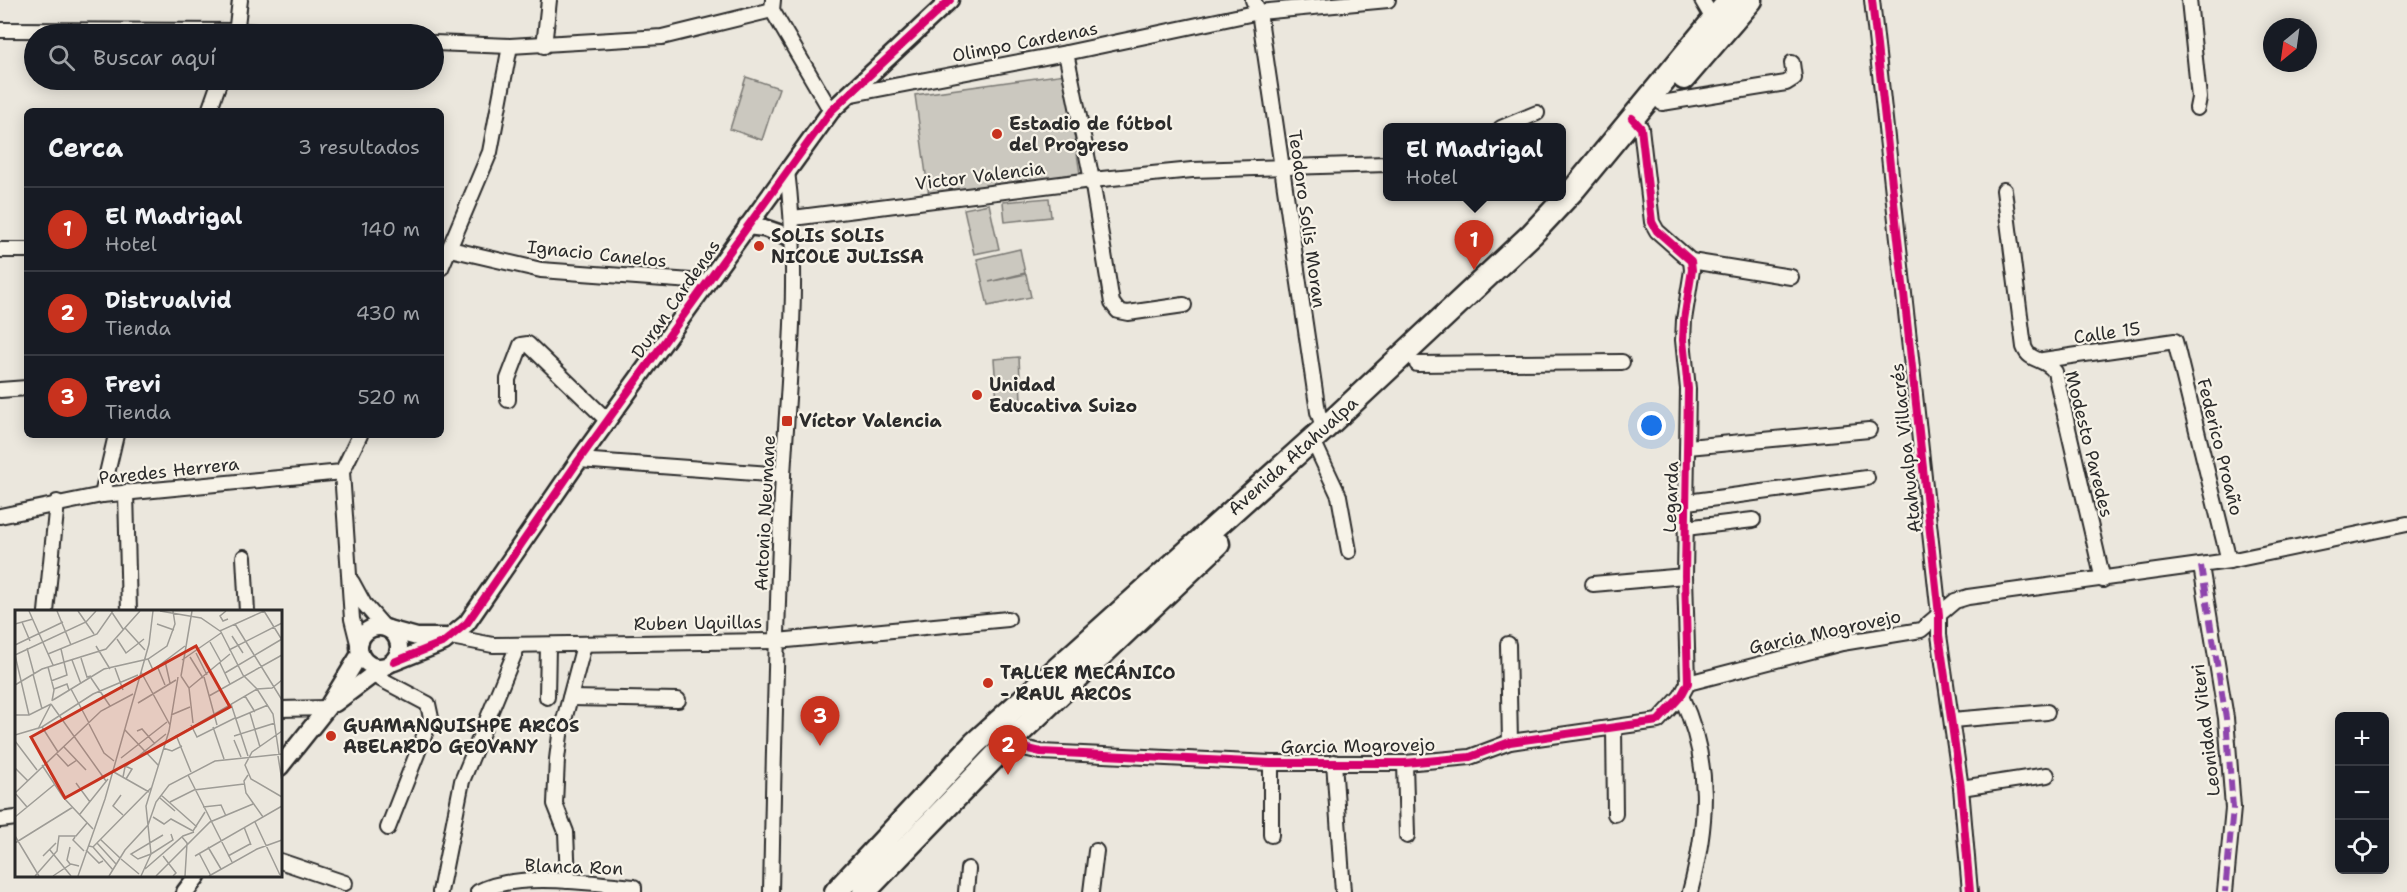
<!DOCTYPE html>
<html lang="es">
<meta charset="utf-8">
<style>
body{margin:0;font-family:"Shantell Sans",sans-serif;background:#242831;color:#f1f3f6}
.controls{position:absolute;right:18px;bottom:18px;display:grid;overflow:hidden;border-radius:9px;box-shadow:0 3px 15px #0003}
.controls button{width:54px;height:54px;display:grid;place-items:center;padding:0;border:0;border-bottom:2px solid #363941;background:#171b24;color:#f1f3f6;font:30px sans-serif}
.compass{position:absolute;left:2263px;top:18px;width:54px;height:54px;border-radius:50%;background:#171b24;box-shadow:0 3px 15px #0003;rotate:209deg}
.you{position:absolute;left:1652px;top:426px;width:21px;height:21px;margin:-15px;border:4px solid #fff;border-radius:50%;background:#1a73e8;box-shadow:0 0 0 9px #1a73e833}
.badge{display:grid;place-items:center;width:39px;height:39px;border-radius:50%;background:#c8321e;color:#fff;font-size:20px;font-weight:700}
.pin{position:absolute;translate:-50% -50px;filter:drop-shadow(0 2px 3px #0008)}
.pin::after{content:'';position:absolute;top:32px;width:21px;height:18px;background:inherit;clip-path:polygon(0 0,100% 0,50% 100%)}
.popup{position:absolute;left:1383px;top:123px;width:183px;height:78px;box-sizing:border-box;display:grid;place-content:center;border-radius:9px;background:#171b24;filter:drop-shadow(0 2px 4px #0005);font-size:20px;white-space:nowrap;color:#9ea1a6}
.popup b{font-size:22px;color:#f1f3f6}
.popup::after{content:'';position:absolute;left:50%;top:100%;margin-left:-12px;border:12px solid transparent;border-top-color:#171b24}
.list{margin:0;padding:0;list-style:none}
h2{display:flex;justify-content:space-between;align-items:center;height:78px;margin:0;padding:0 24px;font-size:26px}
h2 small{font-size:20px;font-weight:400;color:#9ea1a6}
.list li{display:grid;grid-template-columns:39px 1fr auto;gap:18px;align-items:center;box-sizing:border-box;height:84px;padding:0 24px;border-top:2px solid #363941}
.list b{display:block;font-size:22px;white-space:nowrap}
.list p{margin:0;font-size:20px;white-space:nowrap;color:#9ea1a6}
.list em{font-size:20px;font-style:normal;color:#9ea1a6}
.icon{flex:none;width:33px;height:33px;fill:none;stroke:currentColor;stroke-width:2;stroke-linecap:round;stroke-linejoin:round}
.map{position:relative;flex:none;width:2407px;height:892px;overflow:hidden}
.search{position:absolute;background:#171b24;box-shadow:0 3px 15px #0003;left:24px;top:24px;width:420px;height:66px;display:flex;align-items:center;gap:15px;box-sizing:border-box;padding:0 21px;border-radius:33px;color:#9ea1a6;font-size:22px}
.panel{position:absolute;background:#171b24;box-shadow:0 3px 15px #0003;left:24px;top:108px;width:420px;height:330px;border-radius:9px}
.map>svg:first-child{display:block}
.pitch{fill:#cbc8bf;stroke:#7b7a75;stroke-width:1.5}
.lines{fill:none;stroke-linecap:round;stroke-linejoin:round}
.minor-casing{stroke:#2b2b2b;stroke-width:18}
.tertiary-casing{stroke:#2b2b2b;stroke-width:21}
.trunk-casing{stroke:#2b2b2b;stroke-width:27}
.minor{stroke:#f7f3e8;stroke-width:14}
.tertiary{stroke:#f7f3e8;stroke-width:16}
.trunk{stroke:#f7f3e8;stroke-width:22}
.quiet{stroke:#8e44ad;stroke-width:6;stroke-dasharray:12 6;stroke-linecap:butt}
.cycleway-casing{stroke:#f7f3e8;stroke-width:11}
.cycleway{stroke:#d6006c;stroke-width:8}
.poi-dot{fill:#c8321e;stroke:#f7f3e8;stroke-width:2}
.labels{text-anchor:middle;stroke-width:4.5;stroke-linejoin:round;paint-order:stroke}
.street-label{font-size:18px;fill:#2b2b2b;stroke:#f7f3e8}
.poi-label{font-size:18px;font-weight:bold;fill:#2b2b2b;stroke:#f7f3e8;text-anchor:start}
.inset-road{fill:none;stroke:#9e9c96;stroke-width:1.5}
.view{fill:#c8321e;fill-opacity:0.15;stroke:#c8321e;stroke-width:3}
.inset-edge{fill:none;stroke:#2b2b2b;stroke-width:3}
</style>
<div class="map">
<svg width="2407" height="892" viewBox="0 0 2407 892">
<rect width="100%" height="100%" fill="#ebe7dd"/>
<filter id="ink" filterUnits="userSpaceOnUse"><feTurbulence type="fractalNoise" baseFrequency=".0167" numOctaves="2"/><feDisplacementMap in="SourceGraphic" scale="12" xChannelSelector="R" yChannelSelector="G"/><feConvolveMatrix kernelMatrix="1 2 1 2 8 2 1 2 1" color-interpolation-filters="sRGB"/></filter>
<g filter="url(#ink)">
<!-- pitch -->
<g class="pitch">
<polygon points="1065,74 1080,174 929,196 915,95"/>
<polygon points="746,77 779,88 762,140 730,129"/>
<polygon points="1049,198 1051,217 1005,222 1003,202"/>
<polygon points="989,204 999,249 974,254 964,209"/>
<polygon points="1020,249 1025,273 989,282 1026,274 1031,297 988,306 977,259"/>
<polygon points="1019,357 1021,400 997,401 994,359"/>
</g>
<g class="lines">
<!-- minor casing -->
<g class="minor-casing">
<g id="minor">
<polyline points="773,0 772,10 831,111"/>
<polyline points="1253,0 1259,12 1318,412 1324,429"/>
<polyline points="1702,0 1713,19"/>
<polyline points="1872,0 1939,615 1939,635 1961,788 1970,892"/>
<polyline points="2189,0 2199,98 2197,108"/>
<polyline points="0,30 237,31 297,34"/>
<polyline points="236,34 240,0"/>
<polyline points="434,43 510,46 662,37 772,10"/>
<polyline points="544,46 549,0"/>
<polyline points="1066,53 1092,180 1112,303 1118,311 1128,313 1184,305"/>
<polyline points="847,95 1066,53 1259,12 1388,0"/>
<polyline points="1662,103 1786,83 1794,78 1792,63"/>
<polyline points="209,111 220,80"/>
<polyline points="1501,128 1537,113"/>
<path d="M2004,190L2024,347C2030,363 2045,357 2055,372L2103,580"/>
<polyline points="793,218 1092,180 1192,170 1387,164"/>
<polyline points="450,249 541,270 705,282"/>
<polyline points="0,250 27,250"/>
<polyline points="1691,261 1791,277"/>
<polyline points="441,268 490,152 510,46"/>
<polyline points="2043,360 2175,341 2229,561"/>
<polyline points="1417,364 1622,362"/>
<polyline points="0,390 27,388"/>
<polyline points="508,400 508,379 521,345 528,344 608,421"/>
<polyline points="1688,447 1869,430"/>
<polyline points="1317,449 1339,496 1349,551"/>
<polyline points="579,460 783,475"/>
<polyline points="126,492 129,612"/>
<polyline points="102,495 116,435"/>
<polyline points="1687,502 1867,478"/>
<polyline points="0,516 102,495 342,472"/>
<polyline points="1685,528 1753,520"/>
<polyline points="244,557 247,612"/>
<polyline points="2201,566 2226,718 2233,808 2225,892"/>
<polyline points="352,582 364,604 384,627"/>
<polyline points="1593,584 1685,576"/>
<polyline points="46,612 57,502"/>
<polyline points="451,637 493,645 777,641 1008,619"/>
<polyline points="1508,644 1510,742"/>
<polyline points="359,647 352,619 342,472 360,435"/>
<polyline points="373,675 428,704 431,718 388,828"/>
<polyline points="1688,683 1842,643 1921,630 1955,601 1968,597 2229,561 2407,524"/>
<path d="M1681,696C1712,762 1708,824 1690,892"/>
<polyline points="547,697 548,645"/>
<polyline points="570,698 678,700"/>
<polyline points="280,709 327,708"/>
<polyline points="1952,720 2047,712"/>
<polyline points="1614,728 1615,814"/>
<polyline points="1007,744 1041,752 1271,763 1405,763 1470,757 1510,742 1658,721 1681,696 1688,683 1685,576 1688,389 1683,340 1684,320 1692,270 1691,261 1657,231 1652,222 1641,128 1632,118"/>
<polyline points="1334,762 1343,892"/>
<polyline points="1271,763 1271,835"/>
<polyline points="1405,763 1407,836"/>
<polyline points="1961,788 2047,775"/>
<polyline points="0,820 16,818"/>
<polyline points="280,861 345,883"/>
<polyline points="568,881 566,832 555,804 557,759 560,735 584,645"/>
<polyline points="440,892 462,781 518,645"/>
<path d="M478,892C517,871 591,883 634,887V892"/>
<path d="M771,892C774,753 776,614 783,475C789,374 800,272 787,171"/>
<polyline points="966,892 968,869"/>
<polyline points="1091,892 1096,851"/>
</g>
</g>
<!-- tertiary casing -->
<g class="tertiary-casing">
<g id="tertiary">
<polyline points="747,226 764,228 793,238"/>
<circle cx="379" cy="647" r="20"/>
<polyline points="388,629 417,637 445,637"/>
<polyline points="394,662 444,642 467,623 579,460 831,111 950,0"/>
<polyline points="335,703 383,667"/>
<polyline points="280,767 327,708 360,654"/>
<polyline points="185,892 197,876"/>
</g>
</g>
<!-- trunk casing -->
<g class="trunk-casing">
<g id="trunk">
<polyline points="1684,78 1751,0"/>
<polyline points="836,892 975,743 1324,429 1532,234 1575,188 1730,0"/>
<polyline points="864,892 1007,744 1218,544"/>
</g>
</g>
<!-- minor -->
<use href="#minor" class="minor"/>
<!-- tertiary -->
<use href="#tertiary" class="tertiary"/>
<!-- trunk -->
<use href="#trunk" class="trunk"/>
<!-- quiet -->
<polyline class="quiet" points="2201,566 2226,718 2233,808 2225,892"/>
<!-- cycleway casing -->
<g class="cycleway-casing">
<g id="cycleway">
<polyline points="1872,0 1939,615 1939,635 1961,788 1970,892"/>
<polyline points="394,662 444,642 467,623 579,460 831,111 950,0"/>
<polyline points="1007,744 1041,752 1271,763 1405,763 1470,757 1510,742 1658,721 1681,696 1688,683 1685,576 1688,389 1683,340 1684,320 1692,270 1691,261 1657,231 1652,222 1641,128 1632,118"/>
</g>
</g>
<!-- cycleway -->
<use href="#cycleway" class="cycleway"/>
</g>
</g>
<!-- markers -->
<g class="poi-dot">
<circle cx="997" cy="134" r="6"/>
<circle cx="759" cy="246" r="6"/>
<circle cx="977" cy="395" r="6"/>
<rect x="781" y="415" width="12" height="12" rx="3"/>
<circle cx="988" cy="683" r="6"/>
<circle cx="331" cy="736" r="6"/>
</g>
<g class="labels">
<!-- street labels -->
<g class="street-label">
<text transform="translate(1025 42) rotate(-11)" y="6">Olimpo Cardenas</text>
<text transform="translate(980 176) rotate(-7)" y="6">Victor Valencia</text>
<text transform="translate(1307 219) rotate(82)" y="6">Teodoro Solis Moran</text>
<text transform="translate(597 254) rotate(6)" y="6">Ignacio Canelos</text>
<text transform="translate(676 299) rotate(-55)" y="6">Duran Cardenas</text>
<text transform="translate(2107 333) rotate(-8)" y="6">Calle 15</text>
<text transform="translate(2089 444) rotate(76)" y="6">Modesto Paredes</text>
<text transform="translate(2220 447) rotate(76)" y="6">Federico Proaño</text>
<text transform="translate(1906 448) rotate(-96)" y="6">Atahualpa Villacrés</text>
<text transform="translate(1293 456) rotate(-42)" y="6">Avenida Atahualpa</text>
<text transform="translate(169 471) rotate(-6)" y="6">Paredes Herrera</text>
<text transform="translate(1671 497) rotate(-88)" y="6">Legarda</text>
<text transform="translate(765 513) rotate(-87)" y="6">Antonio Neumane</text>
<text transform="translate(698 623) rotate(-1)" y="6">Ruben Uquillas</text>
<text transform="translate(1825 632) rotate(-12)" y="6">Garcia Mogrovejo</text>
<text transform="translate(2206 730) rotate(-97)" y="6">Leonidad Viteri</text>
<text transform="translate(1358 746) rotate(-1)" y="6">Garcia Mogrovejo</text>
<text transform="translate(574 867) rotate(2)" y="6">Blanca Ron</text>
</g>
<!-- poi labels -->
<g class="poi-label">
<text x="1009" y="130">Estadio de fútbol<tspan x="1009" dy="21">del Progreso</tspan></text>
<text x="771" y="242">SOLIS SOLIS<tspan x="771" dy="21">NICOLE JULISSA</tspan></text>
<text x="989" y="391">Unidad<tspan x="989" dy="21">Educativa Suizo</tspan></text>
<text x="799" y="427">Víctor Valencia</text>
<text x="1000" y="679">TALLER MECÁNICO<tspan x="1000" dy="21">- RAUL ARCOS</tspan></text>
<text x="343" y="732">GUAMANQUISHPE ARCOS<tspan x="343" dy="21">ABELARDO GEOVANY</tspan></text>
</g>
</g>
<!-- overview -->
<g transform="translate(15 610)">
<rect width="267" height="267" fill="#ebe7dd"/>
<path class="inset-road" d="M14,1L38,55M42,1L56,35M63,1L79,24M96,1L108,19M145,1L186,8L205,21L249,1M211,1L205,6L208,11L213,9M249,1L267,30M7,12L15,31M0,14L18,9M142,14L159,20M220,14L267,90M110,18L130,40M205,20L228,65L242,79L258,104L264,144M217,26L228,43M102,29L111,43L129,29M195,32L206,52M0,35L48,12M81,36L95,59M12,38L19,64M214,40L267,13M181,43L192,65M33,44L82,24L98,1M0,45L71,12L81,1M0,45L14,105M175,47L188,68M66,48L72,67L76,66M133,49L138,60L170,36M57,50L66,74M167,50L206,23M150,51L155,73M205,53L215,74M33,57L39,80L37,91M100,58L108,80M143,58L150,75M126,62L155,115M210,63L267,29M18,64L27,99M166,66L177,1M166,66L174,78L178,113M189,67L202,115M76,68L95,96M36,71L52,65L46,39M0,75L27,59L91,39L125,1M174,78L215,44M39,79L52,74L54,80M56,79L74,113M194,86L267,45M230,86L240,102M38,90L89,59L133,49L152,36L160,14L158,1M123,93L161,70M36,94L91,171M216,94L233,146M235,103L245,137M0,105H14L36,94M156,105L175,97M220,109L253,95M74,114L89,143L99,151M176,115L182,127L220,108M27,117L43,142M198,117L209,149M23,119L36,94M110,120L143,155M122,121L127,119L140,134M267,121L237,142L230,155L236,169L267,187M0,125L27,117L78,84L123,65M161,125L176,162M162,126L242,79L257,78L267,70M219,126L260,113M219,130L226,147M0,131L22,160M49,137L71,160M148,138L157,141L167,136M41,143L53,156L62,150M263,146L267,171M106,148L152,112M27,155L48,187L78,219M110,156L117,159L111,169M0,158L13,171M97,161L134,182M173,165L217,252M233,165L229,171L231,183L248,207M108,167L110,157L151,124M61,173L75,192M0,183L86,101L118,84M0,183L12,197M106,185L98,196L108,205M146,185L182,217M145,188L160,201M155,192L179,180L229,174M188,197L206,195L211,206M65,204L93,169M0,207L40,174M138,207L149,214L156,209L178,221L190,202M240,212L265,265M229,217L236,235M148,225L116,244L123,249L136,244L158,230L156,224M0,226L24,266M60,227L58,230L69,241M167,227L172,233L170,266M85,229L105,248M0,233L58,197M82,233L101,254M74,236L78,237L136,178M78,237L98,260M193,237L206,259M35,240L56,266M71,240L84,253L88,251M184,243L196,266M28,246L41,233M148,246L161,263L158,266M180,246L267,196M213,246L235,234M106,249L124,264M55,254L52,250L55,237M130,259L168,226L179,222M20,266L42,241L44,226H61L72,213M38,266L56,254L64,256M63,266L90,189L134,34L138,1M94,266L110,240L133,215L141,192L154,175L200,151L267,144M126,266L136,244L131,196L154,121L163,67M141,266L195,212L238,194M194,266L242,239L267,230"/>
<path class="view" d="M181,36L215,97L50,188L16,127Z"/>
<rect width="267" height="267" class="inset-edge"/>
</g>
</svg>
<div class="controls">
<button>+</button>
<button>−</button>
<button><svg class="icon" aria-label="locate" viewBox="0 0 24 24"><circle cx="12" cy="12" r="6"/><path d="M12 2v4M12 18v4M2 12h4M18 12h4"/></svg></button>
</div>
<svg class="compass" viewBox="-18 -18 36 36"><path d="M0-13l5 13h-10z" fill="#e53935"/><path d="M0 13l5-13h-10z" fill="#9ea1a6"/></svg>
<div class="you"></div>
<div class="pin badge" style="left:1474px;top:270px">1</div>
<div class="popup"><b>El Madrigal</b>Hotel</div>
<div class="pin badge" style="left:1008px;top:775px">2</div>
<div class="pin badge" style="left:820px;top:746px">3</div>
<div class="search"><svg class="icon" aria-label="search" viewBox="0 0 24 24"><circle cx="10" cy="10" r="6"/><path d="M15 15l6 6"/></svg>Buscar aquí</div>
<section class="panel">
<h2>Cerca<small>3 resultados</small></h2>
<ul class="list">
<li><span class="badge">1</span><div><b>El Madrigal</b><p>Hotel</p></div><em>140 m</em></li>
<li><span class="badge">2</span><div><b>Distrualvid</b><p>Tienda</p></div><em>430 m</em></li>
<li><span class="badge">3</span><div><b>Frevi</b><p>Tienda</p></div><em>520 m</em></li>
</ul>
</section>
</div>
